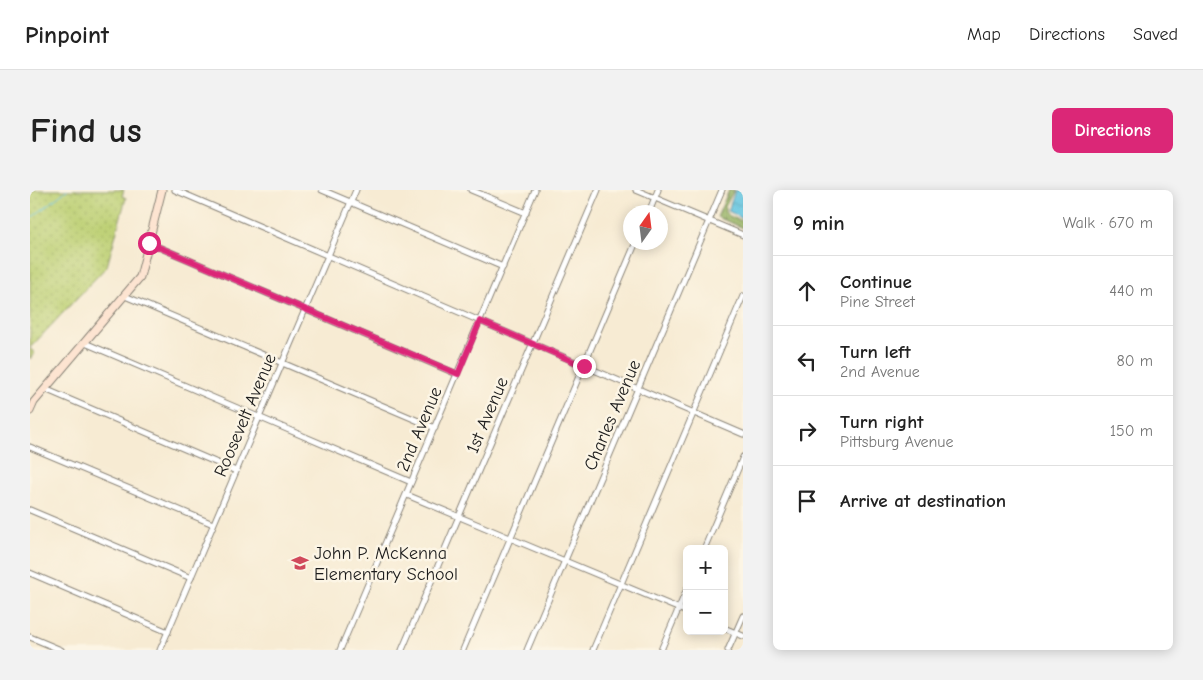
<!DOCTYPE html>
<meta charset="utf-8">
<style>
body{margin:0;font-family:"Comic Neue",sans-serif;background:#f2f2f2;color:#222}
.controls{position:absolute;right:15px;bottom:15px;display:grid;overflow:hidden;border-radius:8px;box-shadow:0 2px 12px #0003}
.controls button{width:45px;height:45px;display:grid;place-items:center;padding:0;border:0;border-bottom:1px solid #e0e0e0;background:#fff;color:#222;font:25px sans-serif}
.compass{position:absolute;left:593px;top:15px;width:45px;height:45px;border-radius:50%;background:#fff;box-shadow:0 2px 12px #0003;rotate:14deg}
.stop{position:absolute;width:15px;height:15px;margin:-11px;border:4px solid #db2777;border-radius:50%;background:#fff}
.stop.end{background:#db2777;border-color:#fff;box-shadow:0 1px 5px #0008}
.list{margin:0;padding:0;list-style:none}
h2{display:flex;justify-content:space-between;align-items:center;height:65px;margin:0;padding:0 20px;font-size:21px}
h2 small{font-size:16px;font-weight:400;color:#767676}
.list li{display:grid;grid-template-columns:32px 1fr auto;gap:15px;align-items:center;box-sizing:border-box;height:70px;padding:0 20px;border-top:1px solid #e0e0e0}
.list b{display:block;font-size:19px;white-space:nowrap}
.list p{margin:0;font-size:16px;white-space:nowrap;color:#767676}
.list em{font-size:16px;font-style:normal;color:#767676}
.icon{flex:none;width:28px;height:28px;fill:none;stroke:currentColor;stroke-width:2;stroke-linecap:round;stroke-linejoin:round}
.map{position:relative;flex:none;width:713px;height:460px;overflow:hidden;border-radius:8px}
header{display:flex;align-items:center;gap:30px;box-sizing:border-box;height:70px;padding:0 25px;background:#fff;border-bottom:1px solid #e0e0e0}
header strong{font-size:24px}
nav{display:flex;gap:28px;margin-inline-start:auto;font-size:18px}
.intro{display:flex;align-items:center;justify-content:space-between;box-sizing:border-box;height:120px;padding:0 30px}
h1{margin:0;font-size:35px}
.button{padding:12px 22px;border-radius:8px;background:#db2777;color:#fff;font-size:18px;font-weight:700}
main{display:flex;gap:30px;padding:0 30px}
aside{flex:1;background:#fff;border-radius:8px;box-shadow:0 2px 12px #0003}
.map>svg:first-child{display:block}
.forest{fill:url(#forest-firs);stroke:#596741}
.park{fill:url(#park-dots);stroke:#6c7648}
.water{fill:url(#water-ripples);stroke:#40707e}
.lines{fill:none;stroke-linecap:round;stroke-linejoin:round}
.stream{stroke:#63c5e1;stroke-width:1}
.street-casing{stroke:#8a8478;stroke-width:7}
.secondary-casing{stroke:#8a8478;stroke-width:9}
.street{stroke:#fff;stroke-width:5}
.secondary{stroke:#fde4d1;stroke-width:7}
.route{stroke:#db2777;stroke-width:6}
.labels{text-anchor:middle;stroke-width:5;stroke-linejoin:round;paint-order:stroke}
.street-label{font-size:18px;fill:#1c1c1c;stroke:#fcf5e5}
.poi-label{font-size:18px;fill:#1c1c1c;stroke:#fcf5e5;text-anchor:start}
</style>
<header>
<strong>Pinpoint</strong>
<nav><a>Map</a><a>Directions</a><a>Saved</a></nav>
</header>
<div class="intro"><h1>Find us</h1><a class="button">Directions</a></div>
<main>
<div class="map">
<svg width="713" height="460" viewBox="0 0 713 460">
<defs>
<pattern id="forest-firs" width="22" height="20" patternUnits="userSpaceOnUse" patternTransform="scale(1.25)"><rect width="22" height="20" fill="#96b266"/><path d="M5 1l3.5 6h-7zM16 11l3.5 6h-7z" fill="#7a9053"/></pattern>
<pattern id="park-dots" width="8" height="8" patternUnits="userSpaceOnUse" patternTransform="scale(1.25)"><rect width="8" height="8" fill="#bdd074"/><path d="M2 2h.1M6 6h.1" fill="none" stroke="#a2b264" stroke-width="1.8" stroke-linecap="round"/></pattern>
<pattern id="water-ripples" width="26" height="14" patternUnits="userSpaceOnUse" patternTransform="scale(1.25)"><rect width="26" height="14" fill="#63c5e1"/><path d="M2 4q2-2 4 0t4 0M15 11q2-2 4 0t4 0" fill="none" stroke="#55a9c0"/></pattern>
</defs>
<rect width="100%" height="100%" fill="#fcf5e5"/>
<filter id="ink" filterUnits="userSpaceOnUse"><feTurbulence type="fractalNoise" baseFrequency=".02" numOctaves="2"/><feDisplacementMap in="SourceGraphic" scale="10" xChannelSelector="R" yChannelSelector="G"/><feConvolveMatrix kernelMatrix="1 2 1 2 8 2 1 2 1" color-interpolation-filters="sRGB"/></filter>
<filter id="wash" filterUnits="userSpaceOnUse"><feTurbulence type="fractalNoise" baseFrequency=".0096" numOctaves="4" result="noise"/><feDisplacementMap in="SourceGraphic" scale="20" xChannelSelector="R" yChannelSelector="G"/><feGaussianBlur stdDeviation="1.12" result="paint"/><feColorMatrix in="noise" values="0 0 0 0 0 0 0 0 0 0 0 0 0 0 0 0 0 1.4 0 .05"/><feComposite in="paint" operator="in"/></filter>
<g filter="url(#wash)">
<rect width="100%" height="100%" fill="#f7ebd3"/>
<!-- forest -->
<polygon class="forest" points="699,0 704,0 695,17 695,22 701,27 713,31 713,38 687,27"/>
<!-- park -->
<polygon class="park" points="0,0 94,0 92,6 96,8 77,76 0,158 5,163 0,169"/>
<!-- water -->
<polygon class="water" points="705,0 713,0 713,29 698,21"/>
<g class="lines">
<!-- stream -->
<polyline class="stream" points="0,29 37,0"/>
</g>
</g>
<g filter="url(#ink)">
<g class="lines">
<!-- street casing -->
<g class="street-casing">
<g id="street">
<polyline points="145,0 713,244"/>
<polyline points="292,0 473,77"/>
<polyline points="441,0 496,23"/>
<polyline points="606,0 713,45"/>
<polyline points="619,22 628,0"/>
<polyline points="119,53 427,184"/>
<polyline points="95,106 405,238"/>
<polyline points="55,153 381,292"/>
<polyline points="15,199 206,281"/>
<polyline points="0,257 183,334"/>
<polyline points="377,305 657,422"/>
<polyline points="0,320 161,388"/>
<polyline points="674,359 713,267"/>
<polyline points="0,383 138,442"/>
<polyline points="694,438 713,446"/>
<polyline points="0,447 31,460"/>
<polyline points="130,460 326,0"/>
<polyline points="310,460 505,0"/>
<polyline points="372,460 568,0"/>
<polyline points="433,460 606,52"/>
<polyline points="497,460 692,0"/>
<polyline points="563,460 713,106"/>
<polyline points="631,460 657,399"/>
<polyline points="698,460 713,426"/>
</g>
</g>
<!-- secondary casing -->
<g class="secondary-casing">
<polyline id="secondary" points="0,221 4,212 110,87 132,0"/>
</g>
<!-- street -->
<use href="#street" class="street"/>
<!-- secondary -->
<use href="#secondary" class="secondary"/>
</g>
</g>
<g class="lines" filter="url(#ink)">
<!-- route -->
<polyline class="route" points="119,53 428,184 450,131 554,176"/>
</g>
<!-- icons -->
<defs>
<g id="school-bare" transform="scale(1.35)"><path d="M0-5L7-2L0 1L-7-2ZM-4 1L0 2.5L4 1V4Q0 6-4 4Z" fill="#d1495b" stroke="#fcf5e5" stroke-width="2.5" paint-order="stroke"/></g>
</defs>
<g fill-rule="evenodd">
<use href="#school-bare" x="270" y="373"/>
</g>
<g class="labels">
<!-- street labels -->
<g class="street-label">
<text transform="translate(215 225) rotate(-67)" y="6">Roosevelt Avenue</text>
<text transform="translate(457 225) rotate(-67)" y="6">1st Avenue</text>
<text transform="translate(582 225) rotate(-67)" y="6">Charles Avenue</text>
<text transform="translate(389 239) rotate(-67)" y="6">2nd Avenue</text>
</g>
<!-- poi labels -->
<g class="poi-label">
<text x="284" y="369">John P. McKenna<tspan x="284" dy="21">Elementary School</tspan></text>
</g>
</g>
</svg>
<div class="controls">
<button>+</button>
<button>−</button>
</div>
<svg class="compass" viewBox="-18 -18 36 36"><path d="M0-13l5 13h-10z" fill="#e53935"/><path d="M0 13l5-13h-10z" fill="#767676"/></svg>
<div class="stop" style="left:119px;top:53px"></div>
<div class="stop end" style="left:554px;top:176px"></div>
</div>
<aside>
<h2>9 min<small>Walk · 670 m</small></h2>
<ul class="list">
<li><svg class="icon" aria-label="ahead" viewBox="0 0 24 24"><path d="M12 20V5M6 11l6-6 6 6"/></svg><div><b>Continue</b><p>Pine Street</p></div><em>440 m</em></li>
<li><svg class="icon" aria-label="left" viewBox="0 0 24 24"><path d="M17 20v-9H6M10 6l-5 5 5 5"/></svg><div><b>Turn left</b><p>2nd Avenue</p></div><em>80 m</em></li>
<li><svg class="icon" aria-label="right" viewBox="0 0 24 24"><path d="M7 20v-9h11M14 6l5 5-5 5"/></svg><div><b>Turn right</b><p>Pittsburg Avenue</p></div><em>150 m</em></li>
<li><svg class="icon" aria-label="arrive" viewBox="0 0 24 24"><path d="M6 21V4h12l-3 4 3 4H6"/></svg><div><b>Arrive at destination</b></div></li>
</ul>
</aside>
</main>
